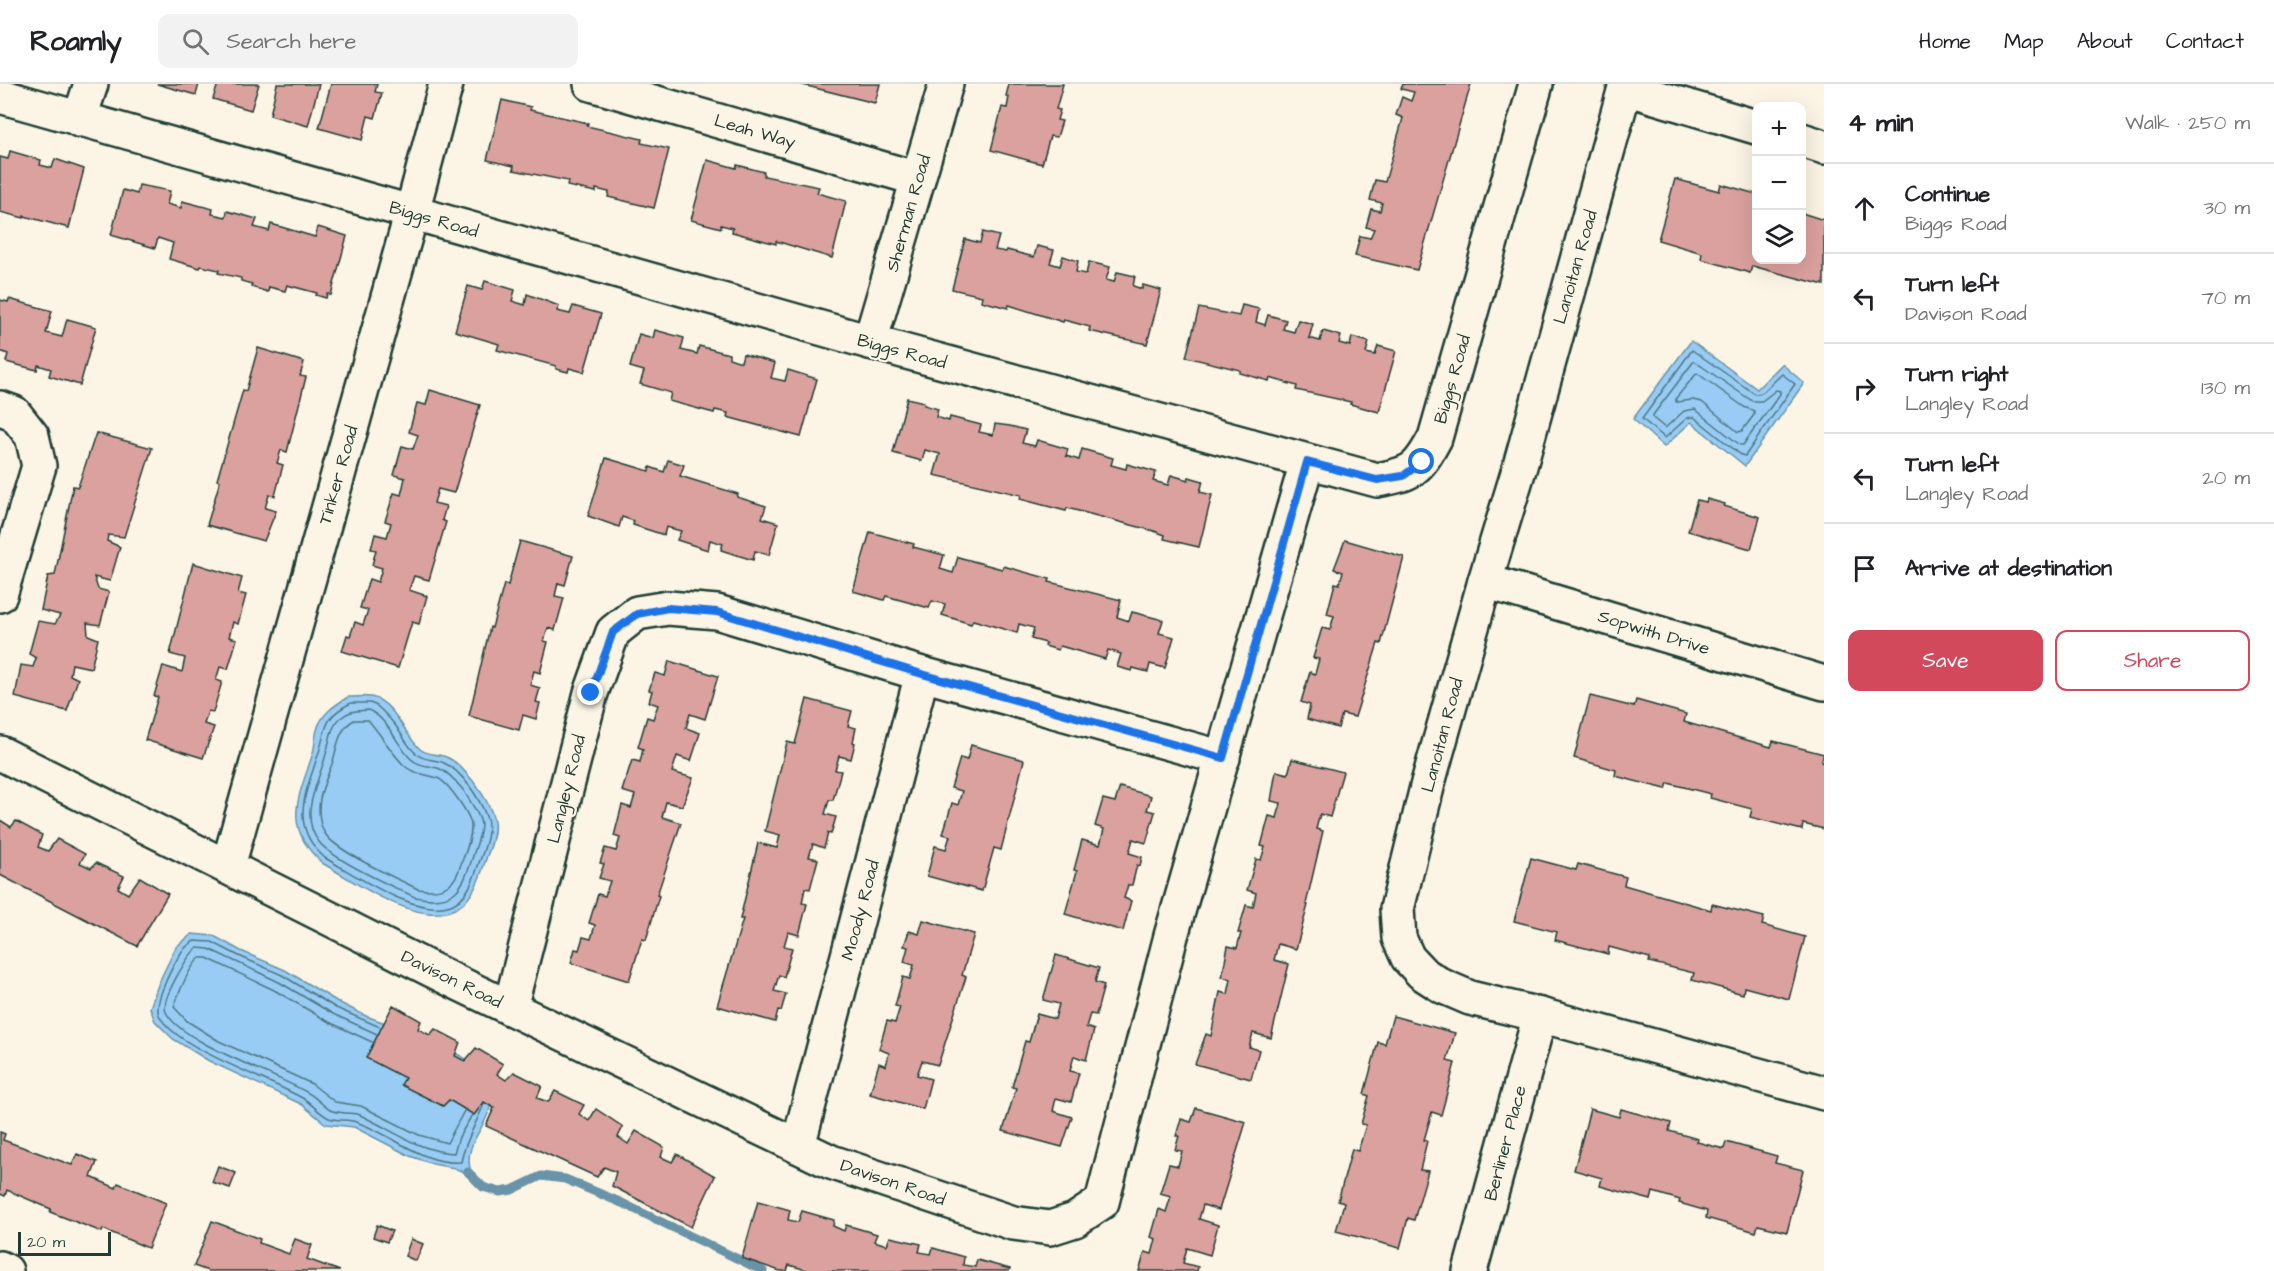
<!DOCTYPE html>
<meta charset="utf-8">
<style>
body{margin:0;font-family:"Architects Daughter",sans-serif;background:#f2f2f2;color:#202124}
.controls{position:absolute;right:18px;top:18px;display:grid;overflow:hidden;border-radius:12px;box-shadow:0 6px 24px #0002}
.controls button{width:54px;height:54px;display:grid;place-items:center;padding:0;border:0;border-bottom:2px solid #e0e0e0;background:#fff;color:#202124;font:30px sans-serif}
.scale{position:absolute;left:18px;bottom:15px;width:93px;box-sizing:border-box;padding-left:6px;border:3px solid #1f3d34;border-top:0;font-size:16px;line-height:21px;white-space:nowrap;color:#1f3d34;-webkit-text-stroke:4px #fcf5e5;paint-order:stroke}
.stop{position:absolute;width:18px;height:18px;margin:-14px;border:4px solid #1a73e8;border-radius:50%;background:#fff}
.stop.end{background:#1a73e8;border-color:#fff;box-shadow:0 2px 6px #0008}
.list{margin:0;padding:0;list-style:none}
h2{display:flex;justify-content:space-between;align-items:center;height:78px;margin:0;padding:0 24px;font-size:26px}
h2 small{font-size:20px;font-weight:400;color:#757577}
.list li{display:grid;grid-template-columns:39px 1fr auto;gap:18px;align-items:center;box-sizing:border-box;height:90px;padding:0 24px;border-top:2px solid #e0e0e0}
.list b{display:block;font-size:22px;white-space:nowrap}
.list p{margin:0;font-size:20px;white-space:nowrap;color:#757577}
.list em{font-size:20px;font-style:normal;color:#757577}
.actions{display:flex;gap:12px;padding:18px 24px}
.actions a{flex:1;padding:14px 0;border:2px solid #d1495b;border-radius:12px;text-align:center;font-size:21px;color:#d1495b}
.actions .main{background:#d1495b;color:#fff}
.icon{flex:none;width:33px;height:33px;fill:none;stroke:currentColor;stroke-width:2;stroke-linecap:round;stroke-linejoin:round}
.map{position:relative;flex:none;width:1824px;height:1187px;overflow:hidden}
header{display:flex;align-items:center;gap:36px;box-sizing:border-box;height:84px;padding:0 30px;background:#fff;border-bottom:2px solid #e0e0e0}
header strong{font-size:28px}
nav{display:flex;gap:33px;margin-inline-start:auto;font-size:21px}
.search{width:420px;height:54px;background:#f2f2f2;display:flex;align-items:center;gap:15px;box-sizing:border-box;padding:0 21px;border-radius:12px;color:#757577;font-size:22px}
main{display:flex}
aside{flex:1;background:#fff}
.map>svg:first-child{display:block}
.water{fill:#98ccf5;stroke:#6893a8;stroke-width:1.5}
.lines{fill:none;stroke-linecap:round;stroke-linejoin:round}
.shore{stroke:#4f7681;stroke-width:1.5}
.stream{stroke:#6893a8;stroke-width:9}
.building{fill:#dba19e;stroke:#1f3d34;stroke-width:1.5}
.street-casing{stroke:#1f3d34;stroke-width:38}
.street{stroke:#fcf5e5;stroke-width:33}
.route{stroke:#1a73e8;stroke-width:8}
.labels{text-anchor:middle;stroke-width:4.5;stroke-linejoin:round;paint-order:stroke}
.street-label{font-size:18px;fill:#1f3d34;stroke:#fcf5e5}
</style>
<header>
<strong>Roamly</strong>
<div class="search"><svg class="icon" aria-label="search" viewBox="0 0 24 24"><circle cx="10" cy="10" r="6"/><path d="M15 15l6 6"/></svg>Search here</div>
<nav><a>Home</a><a>Map</a><a>About</a><a>Contact</a></nav>
</header>
<main>
<div class="map">
<svg width="1824" height="1187" viewBox="0 0 1824 1187">
<rect width="100%" height="100%" fill="#fcf5e5"/>
<filter id="ink" filterUnits="userSpaceOnUse"><feTurbulence type="fractalNoise" baseFrequency=".0167" numOctaves="2"/><feDisplacementMap in="SourceGraphic" scale="12" xChannelSelector="R" yChannelSelector="G"/><feConvolveMatrix kernelMatrix="1 2 1 2 8 2 1 2 1" color-interpolation-filters="sRGB"/></filter>
<g filter="url(#ink)">
<!-- water -->
<g class="water">
<polygon points="1691,257 1757,305 1782,280 1804,299 1745,382 1691,338 1664,363 1633,335"/>
<path d="M348,613C356,613 364,612 371,613C394,617 405,652 420,665C428,672 438,669 446,673C457,677 465,688 473,697C481,707 492,724 494,737C496,749 491,762 487,772C477,803 468,833 428,829C394,826 352,796 322,779C281,742 299,713 313,669C315,661 315,653 317,646C321,630 335,621 348,613Z"/>
<path d="M192,850L214,852L241,867L285,886L338,918L366,932L407,947L461,972L484,986C487,996 492,1009 491,1019C488,1043 464,1058 470,1084L466,1089L454,1084L433,1080L410,1072L354,1043L326,1040L301,1020L209,977L173,955L155,937L150,924L159,898L176,863Z"/>
</g>
<g class="lines">
<!-- shore -->
<g class="shore">
<polygon points="1692,266 1755,310 1762,309 1782,290 1795,300 1745,372 1741,371 1694,333 1687,334 1665,354 1642,335"/>
<polygon points="1694,277 1752,317 1762,317 1776,306 1780,307 1780,310 1743,361 1740,361 1695,325 1684,327 1665,344 1653,334 1653,331"/>
<polygon points="1697,289 1744,323 1754,327 1754,331 1742,347 1738,348 1702,318 1693,316 1676,318 1676,314"/>
<path d="M351,619H370L377,622C384,628 390,635 396,642C402,651 409,665 418,671C426,677 436,675 444,679C461,686 480,715 486,732C493,748 482,769 477,785C472,799 466,815 451,821C416,834 356,791 325,774C289,742 305,711 318,671C327,645 322,633 351,619Z"/>
<path d="M368,626C387,633 397,661 410,674C419,683 430,681 440,685C450,689 458,700 464,707C469,716 480,730 481,740C481,751 476,762 473,772C462,806 455,821 415,813C393,803 333,776 319,758C298,731 319,698 326,670C330,657 330,642 342,633C350,626 358,627 368,626Z"/>
<path d="M354,636H368C381,650 393,672 406,683C416,691 426,690 437,694C447,697 471,731 471,742C472,756 463,773 459,786C452,806 437,808 418,805C397,795 338,768 326,751C319,742 318,726 320,715C322,703 328,691 332,680C338,663 337,646 354,636Z"/>
<path d="M380,943L336,924L282,891L239,872L212,858L194,857C190,860 184,864 181,869C173,881 153,919 159,931C173,963 272,996 304,1015C312,1020 320,1030 329,1034C337,1037 348,1035 356,1038C391,1049 422,1081 461,1078C465,1057 476,1040 484,1020"/>
<path d="M377,950L333,930L279,898L209,865L197,864C187,872 160,917 166,928C181,959 277,990 308,1009C316,1013 322,1021 330,1026C338,1030 349,1028 357,1030C364,1032 371,1037 378,1040C402,1053 426,1068 454,1069L459,1053L472,1031"/>
<path d="M372,958L329,938L274,906L207,874H200C190,881 178,910 174,923L187,937L219,957L312,1000L335,1018L361,1022L419,1051L447,1059L464,1027"/>
</g>
<!-- stream -->
<polyline class="stream" points="468,1088 483,1103 500,1108 512,1106 541,1092 565,1095 622,1119 763,1187"/>
</g>
<!-- building -->
<g class="building">
<polygon points="157,0 199,0 196,11"/>
<polygon points="218,0 259,0 251,26 213,15"/>
<polygon points="277,0 319,0 308,42 270,31"/>
<polygon points="331,0 377,0 375,8 382,9 375,34 368,32 362,56 319,44"/>
<polygon points="799,0 880,0 875,19"/>
<polygon points="1009,0 1063,0 1056,25 1060,26 1057,36 1062,37 1057,53 1050,52 1042,80 991,66 1002,23 1007,24 1009,13 1006,12"/>
<polygon points="1403,0 1471,0 1417,186 1355,172 1360,152 1370,154 1374,145 1366,143 1371,125 1380,127 1382,119 1370,116 1375,96 1385,98 1403,34 1396,31 1402,13 1411,17 1414,8 1401,5"/>
<polygon points="502,16 531,23 530,26 588,39 587,42 642,55 641,59 669,65 654,124 608,113 609,108 596,105 596,108 567,102 568,97 513,86 514,82 487,76"/>
<polygon points="10,67 41,76 40,81 52,84 55,75 84,85 69,144 24,132 24,134 0,128 0,73 8,75"/>
<polygon points="707,76 736,84 737,81 764,88 764,92 819,103 817,109 846,117 832,174 776,157 776,160 732,148 733,144 721,141 721,144 691,136"/>
<polygon points="1675,95 1719,107 1721,100 1756,110 1756,176 1802,176 1802,129 1824,136 1824,201 1752,182 1750,189 1701,175 1702,169 1658,156"/>
<polygon points="139,101 170,107 167,120 181,124 182,117 213,125 212,130 226,133 227,127 257,135 254,143 269,147 271,140 315,153 318,143 347,152 331,211 327,210 326,214 316,211 317,209 287,201 285,207 269,203 268,208 251,203 252,200 241,197 241,194 218,189 219,186 201,182 200,184 169,175 173,159 158,154 155,164 111,151 123,106 137,110"/>
<polygon points="983,148 999,152 995,166 1006,168 1007,166 1034,173 1037,162 1054,166 1050,179 1060,182 1063,172 1078,177 1076,188 1086,190 1089,178 1110,183 1106,196 1114,198 1117,188 1135,192 1133,202 1142,205 1143,201 1161,206 1147,260 1089,247 1090,243 1064,236 1063,238 1009,221 1008,224 981,217 982,212 952,205 965,155 980,159"/>
<polygon points="485,197 515,206 512,217 525,221 527,210 559,222 557,227 570,230 573,222 601,230 584,288 569,284 568,288 556,285 556,282 497,266 499,260 455,247 468,202 482,206"/>
<polygon points="9,215 52,227 46,249 62,253 67,235 96,243 80,301 49,292 51,285 38,281 37,286 6,278 8,270 0,267 0,216 8,218"/>
<polygon points="1242,221 1259,225 1256,238 1265,241 1268,231 1286,236 1283,245 1294,248 1298,236 1313,240 1309,254 1320,257 1323,247 1341,252 1339,259 1350,262 1352,253 1369,258 1366,269 1375,271 1378,262 1396,267 1379,328 1350,320 1351,318 1296,306 1297,302 1270,294 1269,297 1240,289 1240,286 1186,273 1199,224 1239,232"/>
<polygon points="655,246 684,254 681,266 697,270 699,262 729,270 729,274 741,278 743,270 775,279 771,294 785,297 788,286 817,295 801,353 727,333 728,329 715,326 714,329 669,317 671,309 640,300 644,287 630,283 639,250 653,254"/>
<polygon points="258,264 304,278 300,292 306,293 287,368 281,366 277,379 283,381 275,412 269,411 265,424 276,427 264,457 207,441 220,397 217,396 243,306 246,307"/>
<polygon points="430,306 480,321 454,409 438,405 434,419 446,422 442,436 446,438 429,496 414,492 409,506 427,512 419,540 412,538 398,584 342,567 347,551 350,552 355,538 363,541 368,526 360,524 369,495 378,498 382,484 372,481 376,466 371,465 375,450 387,453 391,439 385,437 394,409 401,411 405,394 394,391 402,362 413,365 418,351 409,348 417,319 426,321"/>
<polygon points="907,314 924,318 924,321 938,325 936,333 949,337 950,333 981,341 979,348 993,351 995,340 1010,342 1026,346 1022,359 1035,362 1037,356 1068,365 1066,372 1079,376 1082,365 1113,374 1111,381 1126,385 1127,380 1156,388 1153,397 1168,401 1171,391 1188,396 1189,393 1203,397 1200,408 1212,411 1199,463 1164,455 1165,451 1154,447 1067,424 1066,427 1020,415 1021,411 934,391 940,370 925,366 922,377 893,369"/>
<polygon points="96,349 152,364 124,453 108,451 107,457 120,463 110,497 94,493 98,505 109,508 100,541 87,539 88,551 98,555 91,584 72,580 70,591 78,595 67,627 15,613 21,581 33,583 36,574 29,570 38,537 55,540 60,531 41,526 48,492 55,491 73,402 78,403"/>
<polygon points="606,374 649,387 650,383 664,388 668,376 684,381 680,392 738,410 737,413 766,422 762,434 778,439 769,471 755,467 753,476 721,466 723,460 710,456 708,466 677,456 681,447 666,443 664,451 633,441 634,437 622,433 619,443 588,432"/>
<polygon points="1707,415 1725,420 1724,422 1760,433 1751,465 1688,447 1697,416 1706,418"/>
<polygon points="870,448 914,460 913,463 944,471 940,485 953,489 958,473 1002,485 1003,482 1050,495 1049,498 1121,516 1117,533 1129,537 1132,528 1163,536 1159,549 1174,553 1165,584 1150,580 1148,588 1133,584 1132,587 1117,583 1121,570 1108,566 1105,575 1060,562 1058,566 1045,562 1046,559 1031,555 1034,544 1019,540 1017,549 973,536 971,540 942,531 945,520 932,517 929,524 886,512 884,516 853,507"/>
<polygon points="1345,456 1404,473 1381,560 1378,559 1355,633 1342,630 1338,644 1307,635 1310,621 1301,618 1310,588 1315,590 1319,575 1313,574 1322,544 1330,546 1334,532 1327,530 1335,499 1339,500 1343,488 1334,485"/>
<polygon points="520,457 573,472 565,501 558,499 555,512 564,514 555,546 548,544 544,557 548,558 540,589 534,587 530,601 540,604 536,618 540,619 536,635 523,631 519,646 469,632 490,543 492,544 504,500 508,501"/>
<polygon points="193,479 242,494 238,509 246,511 238,540 233,538 229,553 237,555 228,585 220,583 216,596 222,598 213,628 208,627 204,640 214,643 203,674 145,656 158,613 154,612 163,582 182,588 185,574 170,570"/>
<polygon points="669,577 718,592 705,635 690,630 686,644 700,649 691,677 677,672 672,688 693,694 682,722 666,718 662,733 681,739 657,811 659,812 646,856 642,855 629,897 571,879 575,865 579,866 583,853 591,855 595,841 589,839 598,810 605,812 610,797 599,794 604,780 600,779 605,764 616,767 620,754 614,752 622,721 631,724 635,711 622,707 632,676 640,678 643,665 638,663 647,633 653,635 658,621 649,618 652,607 649,606 655,589 665,592"/>
<polygon points="1590,612 1634,623 1636,616 1686,630 1684,638 1771,663 1773,657 1824,670 1821,678 1824,679 1824,745 1803,740 1802,746 1750,733 1752,725 1710,714 1711,710 1668,699 1666,705 1615,692 1616,686 1574,674"/>
<polygon points="807,615 852,627 848,642 856,644 853,658 855,659 851,675 839,672 835,686 841,687 833,716 829,716 825,730 836,733 831,750 828,749 824,764 813,760 809,773 818,775 810,805 805,804 802,819 807,820 799,851 788,848 784,862 792,864 784,893 779,891 774,907 786,910 781,927 778,926 775,938 717,922 743,835 740,835 758,759 777,764 780,751 765,747 787,658 795,660"/>
<polygon points="971,661 1024,676 1001,766 994,764 982,807 927,792 935,762 946,765 950,752 943,750 952,719 958,721 962,707 951,704 960,674 967,676"/>
<polygon points="1292,675 1343,688 1330,733 1320,730 1316,745 1323,747 1306,820 1308,821 1296,865 1278,860 1274,876 1289,880 1271,954 1253,949 1249,963 1259,966 1251,995 1195,980 1206,950 1211,952 1220,908 1228,910 1231,895 1222,893 1228,862 1237,864 1241,849 1238,849 1246,821 1253,823 1256,809 1247,806 1256,775 1261,776 1265,763 1261,762 1269,732 1277,734 1281,719 1271,717 1276,687 1288,690"/>
<polygon points="1120,703 1151,712 1147,726 1155,728 1146,759 1133,755 1129,769 1142,773 1140,782 1137,781 1132,801 1128,801 1124,814 1131,817 1123,847 1065,830 1077,787 1074,786 1082,756 1100,761 1104,745 1095,742 1103,715 1115,718"/>
<polygon points="0,736 11,743 16,737 42,751 38,763 48,767 57,755 85,770 80,779 91,784 96,779 124,792 118,804 128,810 140,793 168,810 137,862 0,791"/>
<polygon points="1531,774 1576,786 1578,780 1626,793 1624,801 1711,826 1712,820 1764,833 1762,841 1805,853 1789,915 1744,903 1743,910 1692,896 1694,889 1649,878 1650,874 1609,863 1608,870 1555,856 1557,848 1514,837"/>
<polygon points="923,836 974,850 962,891 966,893 938,981 922,977 917,991 931,995 923,1025 870,1010 879,979 886,982 889,969 879,965 887,937 895,939 900,923 895,922 903,893 910,895 914,881 904,878 908,863 904,862 909,847 919,850"/>
<polygon points="1056,871 1099,884 1095,898 1104,901 1096,931 1090,930 1086,943 1094,946 1086,976 1074,972 1070,987 1079,989 1071,1018 1056,1014 1053,1027 1072,1033 1062,1063 1003,1047 1016,1004 1012,1003 1025,957 1029,958 1037,930 1055,935 1059,920 1043,916"/>
<polygon points="393,921 421,937 418,945 430,951 435,945 460,958 455,972 465,977 476,964 503,980 497,990 506,996 514,988 542,1002 537,1014 548,1018 555,1007 584,1021 579,1030 589,1037 596,1025 623,1043 618,1053 628,1060 636,1047 664,1063 661,1073 672,1078 677,1070 715,1092 691,1143 612,1102 616,1088 604,1083 597,1093 486,1042 494,1024 484,1018 474,1031 449,1016 443,1022 401,1001 405,994 366,974"/>
<polygon points="1393,932 1455,949 1447,977 1455,979 1441,1031 1432,1028 1424,1056 1427,1057 1420,1086 1428,1087 1414,1136 1408,1134 1400,1164 1336,1147 1344,1119 1338,1117 1352,1065 1358,1067 1366,1041 1361,1040 1369,1012 1364,1010 1378,958 1385,960"/>
<polygon points="1196,1024 1246,1038 1219,1126 1203,1121 1199,1135 1218,1141 1210,1171 1187,1164 1183,1179 1198,1183 1197,1187 1139,1187 1145,1168 1152,1170 1156,1155 1151,1153 1159,1125 1166,1128 1171,1112 1160,1109 1169,1080 1178,1082 1182,1067 1175,1066 1179,1052 1176,1052 1181,1035 1191,1038"/>
<polygon points="1590,1025 1619,1033 1621,1025 1671,1039 1669,1047 1698,1055 1697,1058 1724,1065 1726,1058 1777,1072 1775,1079 1803,1086 1787,1148 1758,1141 1756,1148 1706,1134 1707,1127 1679,1119 1680,1116 1653,1108 1651,1116 1600,1102 1602,1094 1574,1086"/>
<polygon points="0,1048 5,1050 3,1056 72,1081 77,1070 97,1078 91,1093 116,1104 118,1099 166,1119 148,1164 103,1145 102,1148 50,1128 51,1125 7,1106 5,1112 0,1110"/>
<polygon points="218,1082 236,1089 230,1104 212,1098"/>
<polygon points="758,1117 790,1126 788,1136 798,1138 802,1127 834,1136 833,1142 844,1147 846,1141 877,1150 874,1157 887,1161 890,1153 921,1160 919,1168 931,1170 933,1164 964,1173 963,1181 975,1183 977,1176 1010,1185 1009,1187 810,1187 789,1181 787,1187 780,1187 742,1174"/>
<polygon points="212,1137 260,1155 259,1159 289,1170 295,1155 312,1161 307,1175 340,1187 208,1187 194,1182"/>
<polygon points="377,1141 392,1147 387,1158 373,1153"/>
<polygon points="411,1155 423,1160 416,1177 405,1172"/>
</g>
<g class="lines">
<!-- street casing -->
<g class="street-casing">
<g id="street">
<polyline points="591,0 918,95"/>
<polyline points="1626,0 1520,382 1485,497 1428,699 1397,825 1399,854 1408,874 1422,889 1442,902 1470,914 1540,931 1824,1009"/>
<polyline points="1625,4 1756,43"/>
<path d="M0,12L870,258L1377,396C1412,390 1418,386 1435,354L1536,0"/>
<polyline points="79,36 91,0"/>
<polyline points="1802,56 1824,63"/>
<polyline points="870,258 946,0"/>
<polyline points="0,324 14,329 32,352 39,382 0,511"/>
<polyline points="1485,497 1824,599"/>
<polyline points="0,669 458,899 831,1078 1013,1139 1050,1144 1075,1136 1102,1118 1171,852 1307,378"/>
<polyline points="228,782 412,128 446,0"/>
<polyline points="510,924 591,609 613,548 637,529 668,524 717,528 922,590 1223,674"/>
<polyline points="798,1062 922,590"/>
<polyline points="0,1184 6,1187"/>
<polyline points="1470,1187 1540,931"/>
</g>
</g>
<!-- street -->
<use href="#street" class="street"/>
</g>
</g>
<g class="lines" filter="url(#ink)">
<!-- route -->
<polyline class="route" points="591,609 613,548 637,530 668,524 717,528 922,590 1223,674 1307,378 1377,396 1403,392 1422,378"/>
</g>
<g class="labels">
<!-- street labels -->
<g class="street-label">
<text transform="translate(755 47) rotate(16)" y="6">Leah Way</text>
<text transform="translate(908 129) rotate(-74)" y="6">Sherman Road</text>
<text transform="translate(434 135) rotate(16)" y="6">Biggs Road</text>
<text transform="translate(1575 183) rotate(-74)" y="6">Lanoitan Road</text>
<text transform="translate(902 267) rotate(15)" y="6">Biggs Road</text>
<text transform="translate(1452 295) rotate(-74)" y="6">Biggs Road</text>
<text transform="translate(338 391) rotate(-74)" y="6">Tinker Road</text>
<text transform="translate(1654 548) rotate(17)" y="6">Sopwith Drive</text>
<text transform="translate(1442 651) rotate(-75)" y="6">Lanoitan Road</text>
<text transform="translate(566 705) rotate(-76)" y="6">Langley Road</text>
<text transform="translate(860 826) rotate(-75)" y="6">Moody Road</text>
<text transform="translate(452 895) rotate(26)" y="6">Davison Road</text>
<text transform="translate(1505 1059) rotate(-75)" y="6">Berliner Place</text>
<text transform="translate(893 1098) rotate(19)" y="6">Davison Road</text>
</g>
</g>
</svg>
<div class="controls">
<button>+</button>
<button>−</button>
<button><svg class="icon" aria-label="layers" viewBox="0 0 24 24"><path d="M12 4l9 5-9 5-9-5zM3 14l9 5 9-5"/></svg></button>
</div>
<div class="scale">20 m</div>
<div class="stop" style="left:1422px;top:378px"></div>
<div class="stop end" style="left:591px;top:609px"></div>
</div>
<aside>
<h2>4 min<small>Walk · 250 m</small></h2>
<ul class="list">
<li><svg class="icon" aria-label="ahead" viewBox="0 0 24 24"><path d="M12 20V5M6 11l6-6 6 6"/></svg><div><b>Continue</b><p>Biggs Road</p></div><em>30 m</em></li>
<li><svg class="icon" aria-label="left" viewBox="0 0 24 24"><path d="M17 20v-9H6M10 6l-5 5 5 5"/></svg><div><b>Turn left</b><p>Davison Road</p></div><em>70 m</em></li>
<li><svg class="icon" aria-label="right" viewBox="0 0 24 24"><path d="M7 20v-9h11M14 6l5 5-5 5"/></svg><div><b>Turn right</b><p>Langley Road</p></div><em>130 m</em></li>
<li><svg class="icon" aria-label="left" viewBox="0 0 24 24"><path d="M17 20v-9H6M10 6l-5 5 5 5"/></svg><div><b>Turn left</b><p>Langley Road</p></div><em>20 m</em></li>
<li><svg class="icon" aria-label="arrive" viewBox="0 0 24 24"><path d="M6 21V4h12l-3 4 3 4H6"/></svg><div><b>Arrive at destination</b></div></li>
</ul>
<div class="actions"><a class="main">Save</a><a>Share</a></div>
</aside>
</main>
